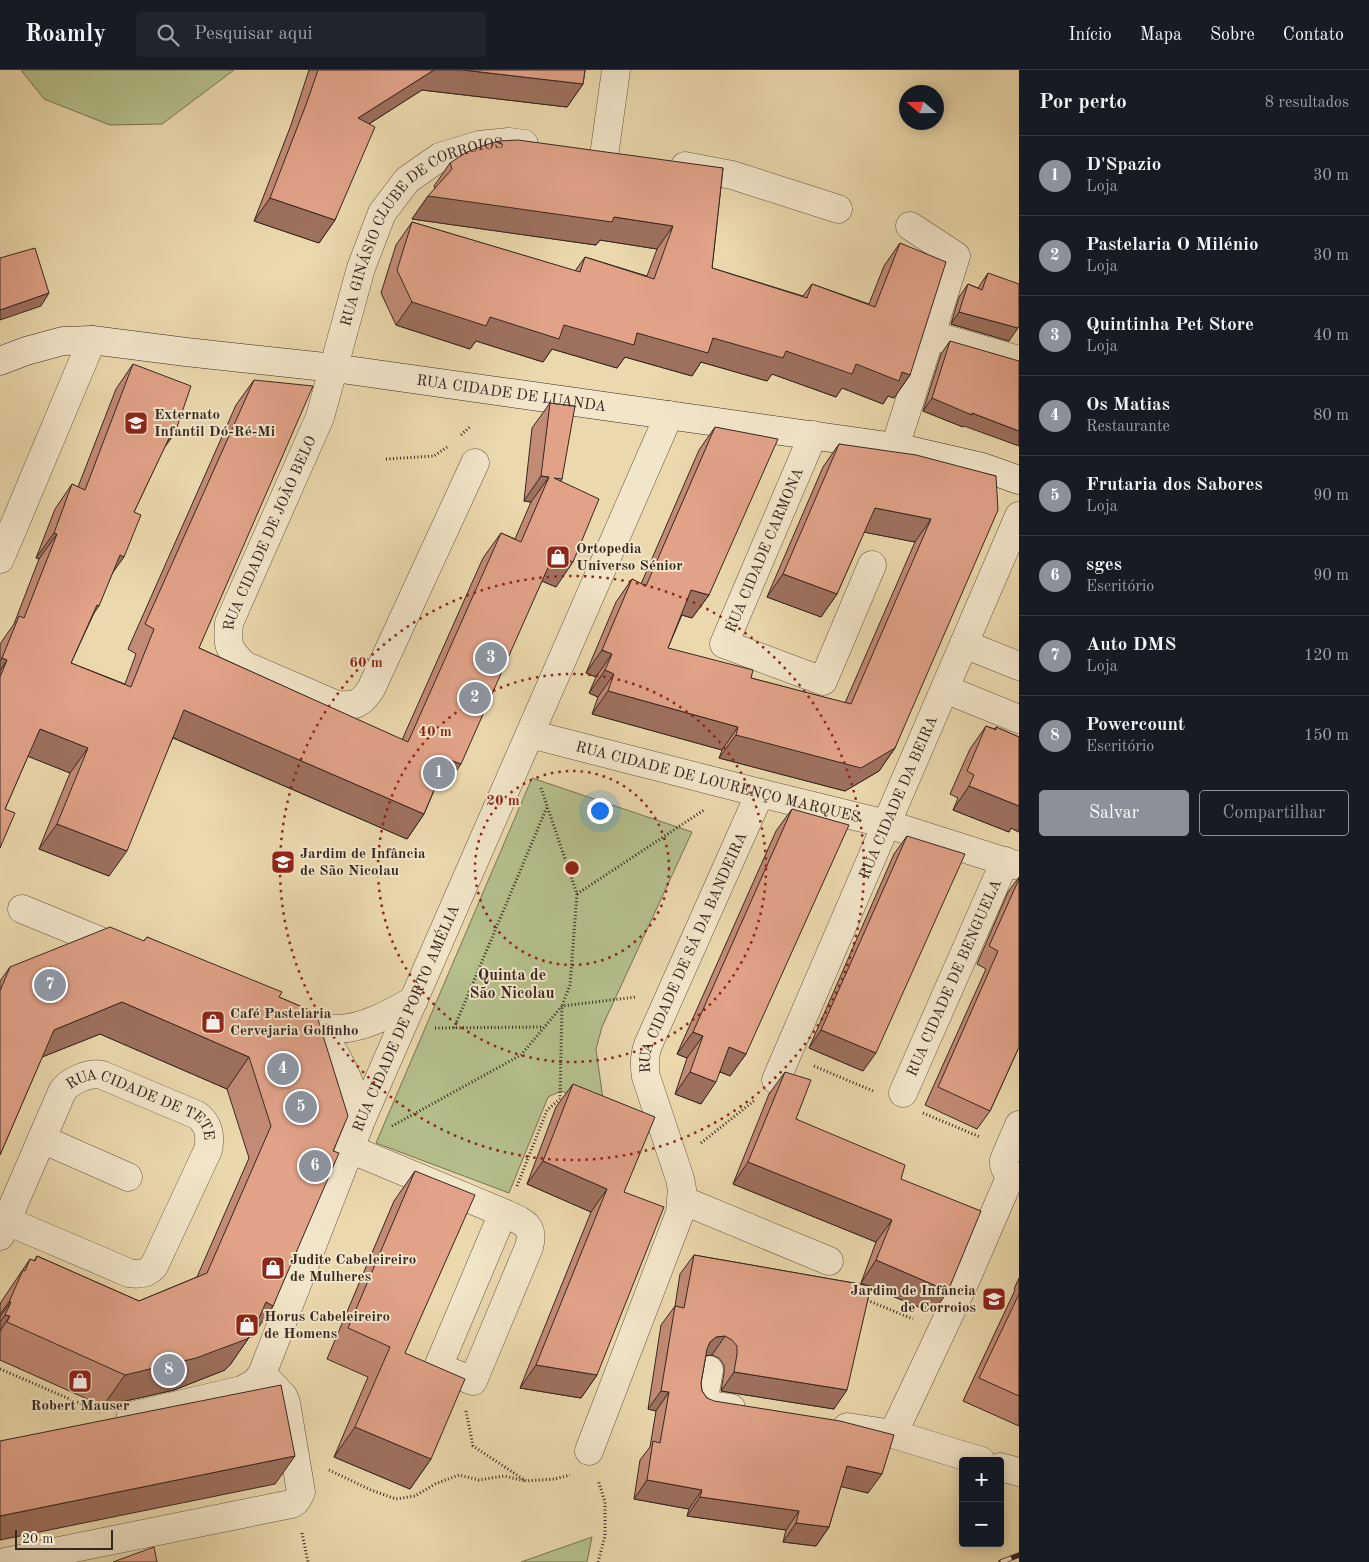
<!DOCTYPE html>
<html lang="pt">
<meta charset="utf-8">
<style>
body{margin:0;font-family:"Old Standard TT",serif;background:#20242c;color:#f1f3f6}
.controls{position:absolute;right:15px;bottom:15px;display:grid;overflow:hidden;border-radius:5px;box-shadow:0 2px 12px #0003}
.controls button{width:45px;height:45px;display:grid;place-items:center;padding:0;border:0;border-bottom:1px solid #363941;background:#171b24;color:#f1f3f6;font:25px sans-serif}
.compass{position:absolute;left:899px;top:15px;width:45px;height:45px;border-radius:50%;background:#171b24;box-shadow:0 2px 12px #0003;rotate:290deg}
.scale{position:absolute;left:15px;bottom:12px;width:98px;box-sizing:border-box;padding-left:5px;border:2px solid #362721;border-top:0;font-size:14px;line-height:18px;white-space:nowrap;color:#362721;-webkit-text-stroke:4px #f2e6ca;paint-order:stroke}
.you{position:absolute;left:599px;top:740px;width:18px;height:18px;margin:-12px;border:4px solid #fff;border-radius:50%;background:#1a73e8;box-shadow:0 0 0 8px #1a73e833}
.badge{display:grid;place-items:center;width:32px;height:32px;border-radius:50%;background:#8c9099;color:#fff;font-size:16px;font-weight:700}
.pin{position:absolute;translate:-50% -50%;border:2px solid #fff;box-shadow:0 1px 5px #0006}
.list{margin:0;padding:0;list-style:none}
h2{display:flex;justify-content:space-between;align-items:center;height:65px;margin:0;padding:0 20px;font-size:21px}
h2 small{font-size:16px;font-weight:400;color:#9ea1a6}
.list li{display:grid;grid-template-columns:32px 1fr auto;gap:15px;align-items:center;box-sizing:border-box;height:80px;padding:0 20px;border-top:1px solid #363941}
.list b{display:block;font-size:19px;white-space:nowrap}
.list p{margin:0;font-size:16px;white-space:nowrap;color:#9ea1a6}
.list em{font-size:16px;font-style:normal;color:#9ea1a6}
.actions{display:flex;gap:10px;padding:15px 20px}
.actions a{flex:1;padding:11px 0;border:1px solid #8c9099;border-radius:5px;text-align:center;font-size:18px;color:#8c9099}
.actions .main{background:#8c9099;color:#fff}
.icon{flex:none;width:28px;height:28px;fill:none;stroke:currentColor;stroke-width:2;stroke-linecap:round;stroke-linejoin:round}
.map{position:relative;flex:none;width:1019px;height:1492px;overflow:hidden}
header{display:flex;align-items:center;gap:30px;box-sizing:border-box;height:70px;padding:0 25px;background:#171b24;border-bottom:1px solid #363941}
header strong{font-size:24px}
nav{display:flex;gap:28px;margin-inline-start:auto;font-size:18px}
.search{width:350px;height:45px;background:#20242c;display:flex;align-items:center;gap:12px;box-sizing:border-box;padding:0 18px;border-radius:5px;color:#9ea1a6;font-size:19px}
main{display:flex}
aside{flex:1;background:#171b24}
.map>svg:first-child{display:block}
.green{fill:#b5c08b;stroke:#767456}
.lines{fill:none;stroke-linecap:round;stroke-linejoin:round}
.street-casing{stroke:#635444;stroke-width:29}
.secondary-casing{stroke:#362721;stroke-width:29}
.path{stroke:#362721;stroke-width:3;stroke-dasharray:1 2.5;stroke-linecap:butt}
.street{stroke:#f2e6ca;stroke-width:28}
.secondary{stroke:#f2e6ca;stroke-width:28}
.rail-casing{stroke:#362721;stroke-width:5.5}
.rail{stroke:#f2e6ca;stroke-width:4;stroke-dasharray:11;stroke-linecap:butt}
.wall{fill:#c28b75;stroke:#362721}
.shaded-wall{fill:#9e715f;stroke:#362721}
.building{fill:#e1a288;stroke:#362721}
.ring{fill:none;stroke:#8f2418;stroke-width:2.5;stroke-dasharray:2.5 5}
.labels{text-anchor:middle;stroke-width:4;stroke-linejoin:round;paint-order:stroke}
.street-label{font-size:15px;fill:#362721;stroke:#f2e6ca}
.poi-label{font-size:15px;font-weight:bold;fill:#362721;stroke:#f2e6ca;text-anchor:start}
.neighbourhood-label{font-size:16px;font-weight:bold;fill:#362721;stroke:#f2e6ca}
.centre{fill:#8f2418;stroke:#f2e6ca;stroke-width:2.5}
.ring-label{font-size:15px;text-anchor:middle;font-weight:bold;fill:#8f2418;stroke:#f2e6ca;stroke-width:4;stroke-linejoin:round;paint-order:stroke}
</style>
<header>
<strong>Roamly</strong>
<div class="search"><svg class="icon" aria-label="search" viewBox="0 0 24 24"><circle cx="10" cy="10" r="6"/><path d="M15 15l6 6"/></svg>Pesquisar aqui</div>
<nav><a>Início</a><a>Mapa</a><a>Sobre</a><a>Contato</a></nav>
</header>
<main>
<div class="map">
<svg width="1019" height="1492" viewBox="0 0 1019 1492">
<rect width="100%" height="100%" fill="#ebd9ad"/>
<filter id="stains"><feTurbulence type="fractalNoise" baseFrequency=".004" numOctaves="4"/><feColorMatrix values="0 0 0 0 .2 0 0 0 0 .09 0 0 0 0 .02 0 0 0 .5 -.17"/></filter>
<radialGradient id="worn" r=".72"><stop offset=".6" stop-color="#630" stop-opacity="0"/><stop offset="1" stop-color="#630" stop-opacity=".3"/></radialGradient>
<!-- green -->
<g class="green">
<polygon points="21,0 234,0 162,54 110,55 44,29"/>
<polygon points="532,708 692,762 602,957 596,979 604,1037 561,1021 548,1027 509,1123 376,1073"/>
<polygon points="592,1467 587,1492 521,1492"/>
</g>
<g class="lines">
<!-- street casing -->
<g class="street-casing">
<g id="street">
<polyline points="604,86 616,0"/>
<polyline points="685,96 732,105 838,139"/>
<polyline points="932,265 1019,290"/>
<polyline points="813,365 724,574 823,611 872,495"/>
<polyline points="895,377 956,186 910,156"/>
<path id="s1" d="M475,393L371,619C361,634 356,636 337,635L244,595C228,579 227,575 229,553L320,347L361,198L382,143L407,110L440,87L479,75L509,72L524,74"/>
<polyline points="0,489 92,270"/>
<polyline points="964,574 1019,596"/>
<polyline points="945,619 1019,649"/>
<path id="s2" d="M530,664L760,723L887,754L1019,796"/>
<polyline points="22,839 122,880"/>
<path d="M293,951C299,953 306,955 311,958C339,978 351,1017 362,1048"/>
<path d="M311,958C320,958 329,959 338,959C365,958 391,943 414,930"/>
<path id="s3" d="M776,1010L1019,446"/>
<path id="s4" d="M903,1023L1005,791"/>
<path d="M1019,1055L1004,1090C1003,1101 1009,1104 1019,1108"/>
<polyline points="42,1069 128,1107"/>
<path d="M350,1079L506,1144C523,1152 535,1155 529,1177L473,1311L438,1297L503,1143"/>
<polyline points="682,1130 829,1191"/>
<path id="s5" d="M0,1166L62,1022C68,1011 90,1002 102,1005L197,1045C209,1054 211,1065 208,1080L154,1196C147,1204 139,1205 129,1203L7,1151"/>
<polyline points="709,1300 703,1334 731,1338"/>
<path id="s6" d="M131,1346L242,1320L255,1313L262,1304L362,1048L669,345"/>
<polyline points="847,1357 893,1364 981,1391"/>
<polyline points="893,1364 967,1207 1011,1105"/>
<path id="s7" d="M589,1381L680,1143L682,1119L680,1109L646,1007C644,995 644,986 648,975L760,723"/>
<polyline points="1000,1397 1019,1402"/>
<path d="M5,1492L291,1434C297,1432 298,1428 301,1422L286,1333L283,1326L262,1304"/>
</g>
</g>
<!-- secondary casing -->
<g class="secondary-casing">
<g id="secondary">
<path id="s8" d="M0,291L26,281L63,271L92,270L186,282L334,298L895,377L982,397L1019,410"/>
</g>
</g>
<!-- path -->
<g class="path">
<polyline points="461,365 471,356"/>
<polyline points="386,389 434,386 447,377"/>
<polyline points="541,718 577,824 570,915 562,936 560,1029"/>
<polyline points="577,824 704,740"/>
<polyline points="435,958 543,957"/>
<polyline points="454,958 547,737"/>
<polyline points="814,996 873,1021"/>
<polyline points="923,1043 980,1067"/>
<polyline points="392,1056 521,985 562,936 636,927"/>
<polyline points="701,1073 755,1030"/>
<polyline points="517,1116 547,1040 560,1029"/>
<polyline points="864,1229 913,1249"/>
<polyline points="0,1299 100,1342"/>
<polyline points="466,1341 473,1376 526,1411 555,1409 570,1405"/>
<polyline points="329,1400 371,1420 396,1429 415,1426 435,1414 459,1405 479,1410 504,1406 526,1411"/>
<polyline points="302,1463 308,1492"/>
<polyline points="598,1492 605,1466 605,1432 598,1410"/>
</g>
<!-- street -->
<use href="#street" class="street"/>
<!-- secondary -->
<use href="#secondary" class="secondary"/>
<!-- rail casing -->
<g class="rail-casing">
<polyline id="rail" points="1001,1492 1019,1485"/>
</g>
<!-- rail -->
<use href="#rail" class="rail"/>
</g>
<!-- wall -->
<g class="wall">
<polygon points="309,0 585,0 583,14 567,37 422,20 369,54 335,150 319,173 254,151 291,55"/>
<polygon points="450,93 723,98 712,198 803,226 812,214 869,234 884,196 900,173 910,305 894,328 888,326 883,334 842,318 836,327 772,304 767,311 701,292 692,306 625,287 617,298 552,279 543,292 476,271 470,279 396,255 381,223 396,175 412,152 575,201 585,187 647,206 657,179 600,170 596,175 412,149 428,126 435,119 434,116"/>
<polygon points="988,203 1009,271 951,254 959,227 968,214 978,218"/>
<polygon points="950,271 964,356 963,357 923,341 941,284"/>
<polygon points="133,294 163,380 134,442 113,502 71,593 125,614 136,584 128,579 236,335 254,310 199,578 402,670 483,488 501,463 515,469 531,432 524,431 532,358 550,333 562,409 561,411 556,517 542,511 444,719 436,716 424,744 407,769 173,668 109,806 39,779 70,703 28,686 5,739 0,778 0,575 2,571 14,554 39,489 36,488 55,439 72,414 78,417 116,319"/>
<polygon points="715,357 709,525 692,548 682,545 668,578 751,608 845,633 915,472 864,462 837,524 821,547 767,527 823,397 839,374 996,406 895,678 879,701 845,721 719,688 722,680 592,644 598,627 589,623 596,607 586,603 616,532 632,509 641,514 699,380"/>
<polygon points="986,656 995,659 996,657 1019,667 1019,762 1011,758 1009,762 953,740 958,728 950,724 970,679"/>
<polygon points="792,739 746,984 730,1006 720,1002 701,1034 675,1024 687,988 677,984 776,761"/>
<polygon points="907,766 863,1001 809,978 894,784"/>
<polygon points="1019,807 1019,977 990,1041 977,1059 925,1035 986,899 977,894 1008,822"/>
<polygon points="147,867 279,927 316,943 252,1267 250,1266 230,1295 225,1300 174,1320 103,1336 0,1290 0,1235 1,1232 30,1189 34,1191 37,1186 139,1231 197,1207 249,1088 227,1019 100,964 42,987 0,1085 0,911 10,897 144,871"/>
<polygon points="785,1002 796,1049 901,1109 933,1243 871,1217 834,1339 721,1321 724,1303 724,1295 719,1288 712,1285 706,1285 701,1313 702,1321 707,1328 868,1423 841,1416 829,1457 816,1476 783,1472 786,1460 687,1446 689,1439 634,1429 640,1390 650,1377 656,1341 648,1339 661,1255 675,1236 680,1204 694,1185 865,1215 861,1213 876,1172 733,1114 769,1024"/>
<polygon points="573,1014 624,1122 597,1305 581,1328 520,1318 591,1142 527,1114 556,1037"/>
<polygon points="415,1101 405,1283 431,1389 410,1419 334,1387 368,1307 327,1289 394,1131"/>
<polygon points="1019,1208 1019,1356 963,1331 1015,1220 1014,1219"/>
</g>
<!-- shaded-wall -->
<g class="shaded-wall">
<polygon points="434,0 463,0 583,14 567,37 422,20 342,71 358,48"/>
<polygon points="428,126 614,147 673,156 657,179 600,170 596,175 412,149"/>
<polygon points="270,128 335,150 319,173 254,151"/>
<polygon points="49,223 41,236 0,250 0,240"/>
<polygon points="412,232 490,247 637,263 713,268 856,294 902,302 910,305 894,328 888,326 883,334 842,318 836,327 772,304 767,311 701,292 692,306 625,287 617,298 552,279 543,292 476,271 470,279 396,255"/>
<polygon points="959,242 1018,258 1009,271 951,254"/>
<polygon points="932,328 1019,361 1019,376 964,356 963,357 923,341"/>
<polygon points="172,362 175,363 157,388"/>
<polygon points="541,406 549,407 531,432 524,431"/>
<polygon points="875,438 931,449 915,472 858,461"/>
<polygon points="54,463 57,464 39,489 36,488"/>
<polygon points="554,484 573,492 556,517 537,509"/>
<polygon points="120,485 124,487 106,512"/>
<polygon points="783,504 837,524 821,547 767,527"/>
<polygon points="691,520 709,525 692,548 675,543"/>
<polygon points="97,535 99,536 82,560"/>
<polygon points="602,580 612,584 596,607 586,603"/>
<polygon points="2,588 7,590 0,601 0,591"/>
<polygon points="605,600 614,604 598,627 589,623"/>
<polygon points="608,621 738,657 722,680 592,644"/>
<polygon points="184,640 424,744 407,769 167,665"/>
<polygon points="40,659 88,678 70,703 22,684"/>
<polygon points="736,665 895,678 879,701 845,721 719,688"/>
<polygon points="447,689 461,694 444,719 430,714"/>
<polygon points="969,716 1019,736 1019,762 1011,758 1009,762 953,740"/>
<polygon points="57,754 127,781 109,806 39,779"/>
<polygon points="122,932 249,987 227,1019 100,964 32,991 54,960"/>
<polygon points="821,960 876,983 863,1001 809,978"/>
<polygon points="693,962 703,966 687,988 677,984"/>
<polygon points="729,977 746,984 730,1006 714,999"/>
<polygon points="690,1002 716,1012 701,1034 675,1024"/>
<polygon points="543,1091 607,1119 591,1142 527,1114"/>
<polygon points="748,1092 892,1150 876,1172 733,1114"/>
<polygon points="876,1190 948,1221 933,1243 861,1213"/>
<polygon points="9,1232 11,1232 0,1247 0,1244"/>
<polygon points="266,1232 273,1236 252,1267 250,1266 230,1295 225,1300 174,1320 103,1336 125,1305"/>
<polygon points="5,1245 10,1246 0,1261 0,1252"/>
<polygon points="725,1266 712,1285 703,1286 710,1272 716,1267"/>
<polygon points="536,1295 597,1305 581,1328 520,1318"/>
<polygon points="734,1302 847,1320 834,1339 721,1321"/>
<polygon points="661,1321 669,1322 656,1341 648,1339"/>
<polygon points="355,1357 431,1389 410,1419 334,1387"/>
<polygon points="295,1386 275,1414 0,1470 0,1446"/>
<polygon points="847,1396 882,1404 868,1423 834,1415"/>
<polygon points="647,1410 702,1420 689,1439 634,1429"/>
<polygon points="700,1427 799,1441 786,1460 687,1446"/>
<polygon points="796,1453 829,1457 816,1476 783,1472"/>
</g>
<!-- building -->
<g class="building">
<polygon points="318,0 434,0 358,48 375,57 335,150 270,128 307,32"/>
<polygon points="463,0 585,0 583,14"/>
<polygon points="518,70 723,98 712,198 807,228 812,214 875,237 900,173 946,192 910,305 902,302 899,311 856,294 852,304 786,281 783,288 713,268 708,283 637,263 634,275 564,255 559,269 490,247 486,256 412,232 397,200 412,152 580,202 585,187 654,209 673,156 614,147 612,152 428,126 452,99 450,93 465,83 485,75 499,71"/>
<polygon points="35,178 49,223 0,240 0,188"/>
<polygon points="988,203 1019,214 1019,256 1018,258 959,242 968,214 982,220"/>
<polygon points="950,271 1019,291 1019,361 972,343 972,345 932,328"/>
<polygon points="133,294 191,316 175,363 172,362 134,442 141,445 124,487 120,485 99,536 97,535 71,593 131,617 154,559 145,554 254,310 313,316 199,578 408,672 501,463 521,472 549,407 541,406 550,333 575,336 562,409 554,408 599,429 573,492 554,484 461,694 447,689 424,744 184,640 127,781 57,754 88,678 40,659 5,739 15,743 0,778 0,607 7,590 2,588 19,546 24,548 57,464 54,463 72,414 85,420"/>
<polygon points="715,357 778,369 709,525 691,520 668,578 753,600 751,608 851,634 931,449 875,438 837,524 783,504 839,374 916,385 996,406 998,440 895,678 861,698 736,665 738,657 608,621 614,604 605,600 612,584 602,580 632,509 646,516"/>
<polygon points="986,656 996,660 996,657 1019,667 1019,736 969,716 974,705 967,701"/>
<polygon points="792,739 849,755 746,984 729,977 716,1012 690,1002 703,966 693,962"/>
<polygon points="907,766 965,784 876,983 821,960"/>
<polygon points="1019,809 1019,977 990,1041 938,1017 998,881 989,876"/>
<polygon points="110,857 144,871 147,867 282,922 279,927 316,943 348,1046 333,1081 339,1083 273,1236 266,1232 252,1264 247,1269 196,1288 125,1305 7,1252 10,1246 5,1245 11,1232 9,1232 23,1200 25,1201 30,1189 35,1191 37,1186 139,1231 207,1203 271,1056 249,987 122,932 54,960 0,1085 0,921 10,897"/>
<polygon points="785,1002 811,1010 796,1049 905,1095 901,1109 981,1141 948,1221 876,1190 892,1150 748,1092"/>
<polygon points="573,1014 655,1047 624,1122 664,1137 597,1305 536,1295 607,1119 543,1091"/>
<polygon points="415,1101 475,1125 405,1283 465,1309 431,1389 355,1357 390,1277 348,1258"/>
<polygon points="694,1185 871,1216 847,1320 734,1302 737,1284 737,1276 732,1270 725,1266 716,1267 710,1272 707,1279 701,1313 702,1321 707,1328 714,1331 840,1351 894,1365 882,1404 847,1396 829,1457 796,1453 799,1441 700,1427 702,1420 647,1410 653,1371 660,1373 669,1322 661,1321 675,1236 684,1238"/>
<polygon points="1019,1224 1019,1326 979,1308"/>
<polygon points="281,1315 295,1386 0,1446 0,1371"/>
<polygon points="154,1477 157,1492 113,1492"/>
</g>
<!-- distance rings -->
<g class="ring">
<circle cx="572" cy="798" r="97"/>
<circle cx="572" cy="798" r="194"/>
<circle cx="572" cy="798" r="292"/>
</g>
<!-- icons -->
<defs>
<g id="school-square" transform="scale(1.25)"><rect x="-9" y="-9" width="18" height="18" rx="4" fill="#8f2418" stroke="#f2e6ca"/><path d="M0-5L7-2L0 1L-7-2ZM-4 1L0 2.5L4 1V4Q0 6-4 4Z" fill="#fff"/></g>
<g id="shop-square" transform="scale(1.25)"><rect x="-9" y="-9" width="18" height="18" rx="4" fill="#8f2418" stroke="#f2e6ca"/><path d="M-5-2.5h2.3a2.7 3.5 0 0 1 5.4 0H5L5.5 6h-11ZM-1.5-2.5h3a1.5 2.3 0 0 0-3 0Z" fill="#fff"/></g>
</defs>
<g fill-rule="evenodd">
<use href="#school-square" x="136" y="353"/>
<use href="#shop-square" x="558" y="487"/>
<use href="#school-square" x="283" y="792"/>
<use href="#shop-square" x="213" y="952"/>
<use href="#shop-square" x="273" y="1198"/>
<use href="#school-square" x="994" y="1229"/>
<use href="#shop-square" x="247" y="1255"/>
<use href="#shop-square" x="80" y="1311"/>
</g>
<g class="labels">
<!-- street labels -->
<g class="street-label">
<text dy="5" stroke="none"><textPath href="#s1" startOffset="890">RUA GINÁSIO CLUBE DE CORROIOS</textPath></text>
<text dy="5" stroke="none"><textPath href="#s8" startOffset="518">RUA CIDADE DE LUANDA</textPath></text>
<text dy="5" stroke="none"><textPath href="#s1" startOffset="536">RUA CIDADE DE JOÃO BELO</textPath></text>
<text transform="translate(764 480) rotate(-67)" y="5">RUA CIDADE CARMONA</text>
<text dy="5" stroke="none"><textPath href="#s2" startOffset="194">RUA CIDADE DE LOURENÇO MARQUES</textPath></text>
<text dy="5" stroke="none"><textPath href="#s3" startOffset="308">RUA CIDADE DA BEIRA</textPath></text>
<text dy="5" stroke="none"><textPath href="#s7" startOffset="531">RUA CIDADE DE SÁ DA BANDEIRA</textPath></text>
<text dy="5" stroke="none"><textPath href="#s4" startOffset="126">RUA CIDADE DE BENGUELA</textPath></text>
<text dy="5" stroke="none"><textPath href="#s6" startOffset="524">RUA CIDADE DE PORTO AMÉLIA</textPath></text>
<text dy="5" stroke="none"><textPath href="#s5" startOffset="250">RUA CIDADE DE TETE</textPath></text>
</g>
<!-- poi labels -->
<g class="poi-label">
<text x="154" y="349">Externato<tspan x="154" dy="17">Infantil Dó-Ré-Mi</tspan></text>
<text x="576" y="483">Ortopedia<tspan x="576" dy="17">Universo Sénior</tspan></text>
<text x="300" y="788">Jardim de Infância<tspan x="300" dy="17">de São Nicolau</tspan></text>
<text x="230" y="948">Café Pastelaria<tspan x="230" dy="17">Cervejaria Golfinho</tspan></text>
<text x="290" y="1194">Judite Cabeleireiro<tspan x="290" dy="17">de Mulheres</tspan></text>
<text x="976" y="1225" text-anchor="end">Jardim de Infância<tspan x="976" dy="17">de Corroios</tspan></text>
<text x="264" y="1251">Horus Cabeleireiro<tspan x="264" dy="17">de Homens</tspan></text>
<text x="80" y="1340" text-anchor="middle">Robert Mauser</text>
</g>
<!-- neighbourhood labels -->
<g class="neighbourhood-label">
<text x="512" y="910">Quinta de<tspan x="512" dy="18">São Nicolau</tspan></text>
</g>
</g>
<circle cx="572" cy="798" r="8" class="centre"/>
<g class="ring-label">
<text x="366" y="597">60 m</text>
<text x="435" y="666">40 m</text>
<text x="503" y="735">20 m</text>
</g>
<rect width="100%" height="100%" filter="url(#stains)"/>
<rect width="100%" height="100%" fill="url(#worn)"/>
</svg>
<div class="controls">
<button>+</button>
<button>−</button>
</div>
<svg class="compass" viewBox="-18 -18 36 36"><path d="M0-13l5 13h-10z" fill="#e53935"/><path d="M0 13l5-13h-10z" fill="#9ea1a6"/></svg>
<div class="scale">20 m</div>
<div class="you"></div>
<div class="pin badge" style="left:439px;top:703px">1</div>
<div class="pin badge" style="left:475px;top:628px">2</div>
<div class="pin badge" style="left:491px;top:588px">3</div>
<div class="pin badge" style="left:283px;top:999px">4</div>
<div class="pin badge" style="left:301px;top:1037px">5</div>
<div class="pin badge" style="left:315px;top:1096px">6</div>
<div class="pin badge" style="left:50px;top:915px">7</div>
<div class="pin badge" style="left:169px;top:1300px">8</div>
</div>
<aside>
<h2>Por perto<small>8 resultados</small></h2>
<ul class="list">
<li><span class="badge">1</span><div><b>D'Spazio</b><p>Loja</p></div><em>30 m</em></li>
<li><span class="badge">2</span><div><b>Pastelaria O Milénio</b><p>Loja</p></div><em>30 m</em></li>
<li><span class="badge">3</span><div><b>Quintinha Pet Store</b><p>Loja</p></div><em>40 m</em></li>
<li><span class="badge">4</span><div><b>Os Matias</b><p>Restaurante</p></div><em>80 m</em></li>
<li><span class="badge">5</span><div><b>Frutaria dos Sabores</b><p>Loja</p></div><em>90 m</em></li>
<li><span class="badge">6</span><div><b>sges</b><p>Escritório</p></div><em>90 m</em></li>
<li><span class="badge">7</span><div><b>Auto DMS</b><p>Loja</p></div><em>120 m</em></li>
<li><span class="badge">8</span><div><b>Powercount</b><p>Escritório</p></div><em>150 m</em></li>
</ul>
<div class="actions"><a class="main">Salvar</a><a>Compartilhar</a></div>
</aside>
</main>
